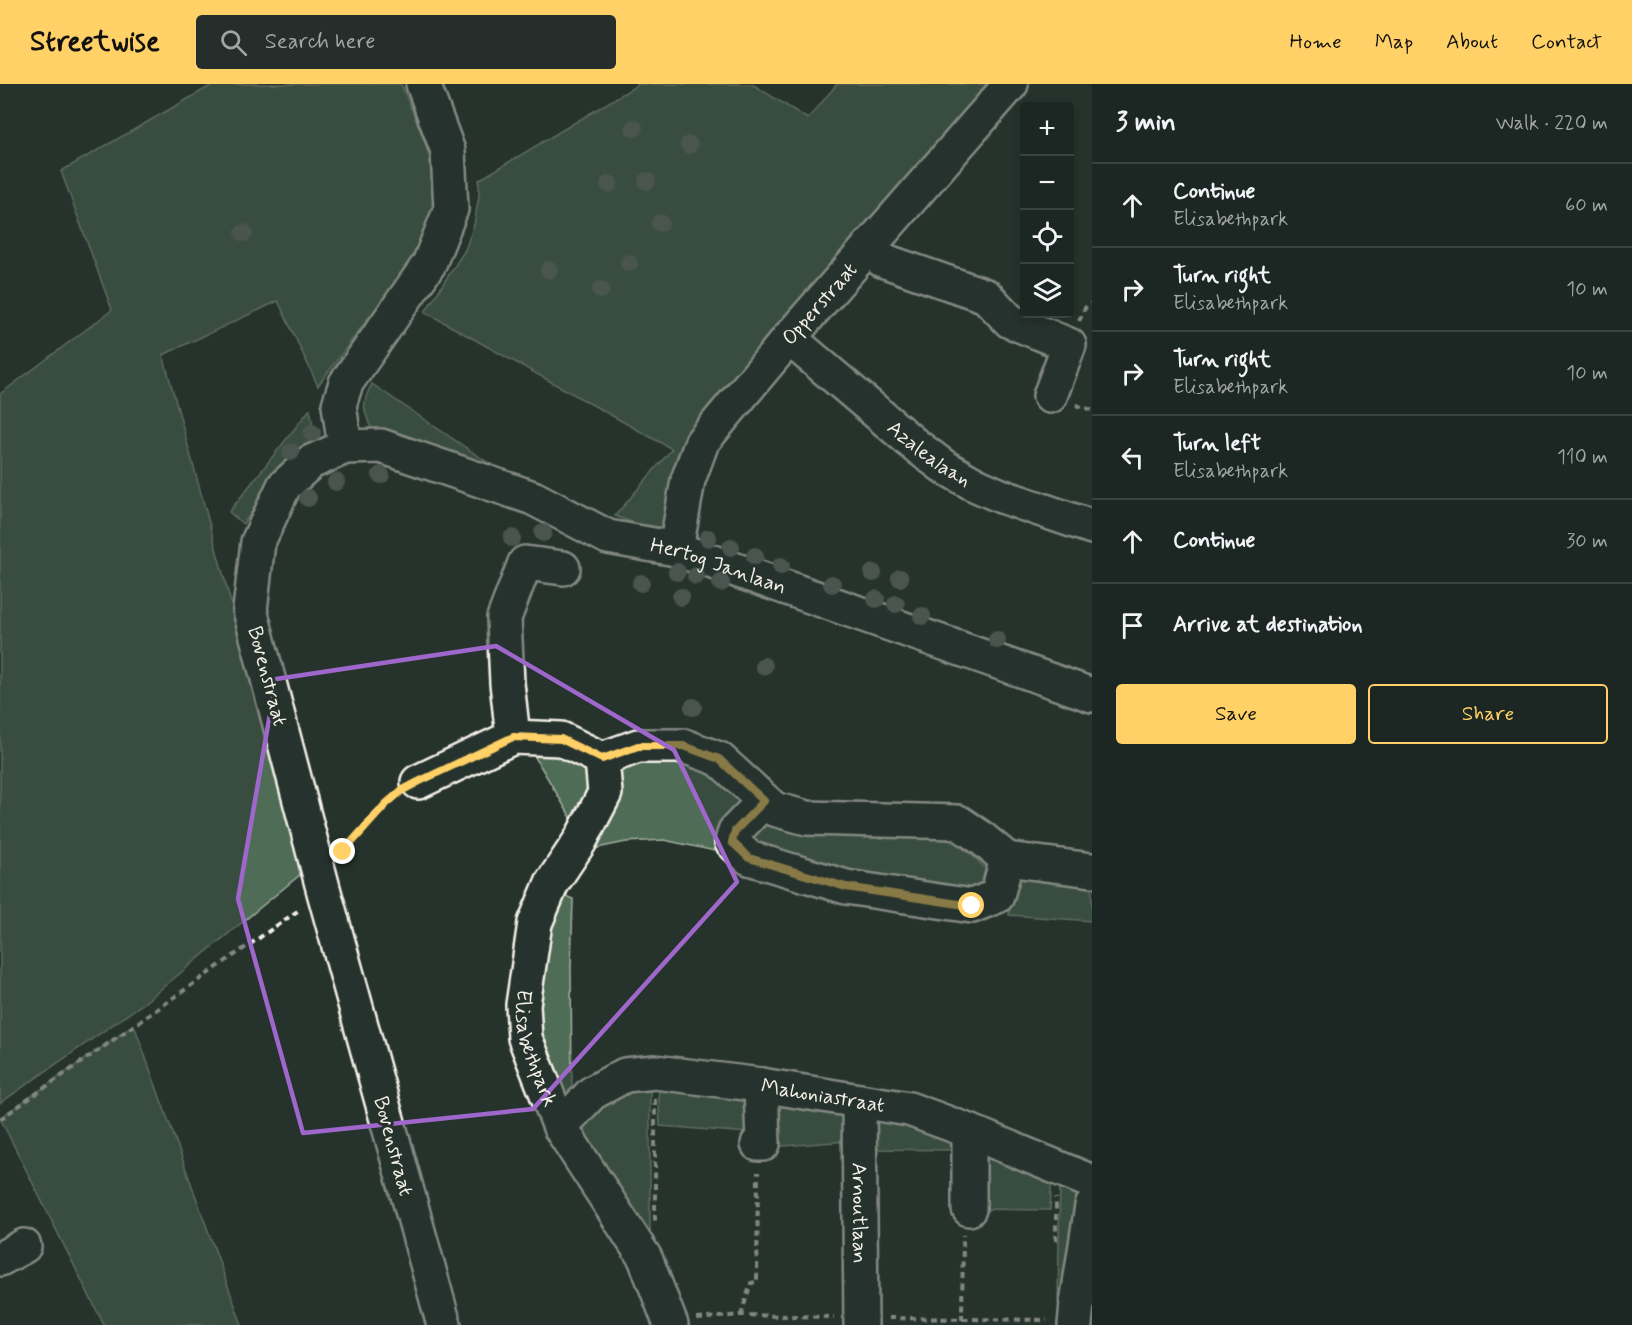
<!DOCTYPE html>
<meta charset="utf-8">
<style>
body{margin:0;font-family:Mynerve,sans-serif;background:#252e2a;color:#f1f3f6}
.controls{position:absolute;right:18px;top:18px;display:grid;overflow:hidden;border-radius:6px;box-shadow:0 3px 9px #0003}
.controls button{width:54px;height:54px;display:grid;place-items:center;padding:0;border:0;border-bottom:2px solid #3a4340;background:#1c2622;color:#f1f3f6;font:30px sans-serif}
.stop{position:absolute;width:18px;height:18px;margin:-14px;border:4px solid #ffd166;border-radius:50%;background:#fff}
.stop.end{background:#ffd166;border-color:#fff;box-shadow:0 2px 6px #0008}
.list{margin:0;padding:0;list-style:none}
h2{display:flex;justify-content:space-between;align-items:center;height:78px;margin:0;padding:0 24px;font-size:26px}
h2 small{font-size:20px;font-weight:400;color:#a0a5a5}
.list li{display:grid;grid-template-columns:39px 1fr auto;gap:18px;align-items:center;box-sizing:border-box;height:84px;padding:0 24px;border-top:2px solid #3a4340}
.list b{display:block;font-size:22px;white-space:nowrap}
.list p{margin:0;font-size:20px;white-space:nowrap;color:#a0a5a5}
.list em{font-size:20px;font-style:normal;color:#a0a5a5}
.actions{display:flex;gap:12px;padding:18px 24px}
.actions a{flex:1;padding:14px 0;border:2px solid #ffd166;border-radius:6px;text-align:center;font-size:21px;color:#ffd166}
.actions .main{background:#ffd166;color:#111}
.icon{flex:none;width:33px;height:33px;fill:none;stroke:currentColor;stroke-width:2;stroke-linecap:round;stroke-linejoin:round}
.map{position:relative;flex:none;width:1092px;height:1241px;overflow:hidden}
header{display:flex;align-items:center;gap:36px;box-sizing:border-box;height:84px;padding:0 30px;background:#ffd166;color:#111}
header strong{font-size:28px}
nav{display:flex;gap:33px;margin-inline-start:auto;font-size:21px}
.search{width:420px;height:54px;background:#252e2a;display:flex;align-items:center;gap:15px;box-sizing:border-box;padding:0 21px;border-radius:6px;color:#a0a5a5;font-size:22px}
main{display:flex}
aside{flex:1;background:#1c2622}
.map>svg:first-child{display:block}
.green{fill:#506d56;stroke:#a2af9f;stroke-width:1.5}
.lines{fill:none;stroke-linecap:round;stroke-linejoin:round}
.minor-casing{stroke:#f4f1e8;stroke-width:38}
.path{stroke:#f4f1e8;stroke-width:4;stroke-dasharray:6 4.5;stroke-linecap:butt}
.minor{stroke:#26332d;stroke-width:33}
.tree{fill:#737e74}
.route{stroke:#ffd166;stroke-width:8}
.marked{fill:none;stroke:#9f67cb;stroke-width:4.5;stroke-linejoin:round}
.labels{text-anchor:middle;stroke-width:6;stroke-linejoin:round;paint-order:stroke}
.street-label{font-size:21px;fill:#f4f1e8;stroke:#26332d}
</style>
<header>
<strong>Streetwise</strong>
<div class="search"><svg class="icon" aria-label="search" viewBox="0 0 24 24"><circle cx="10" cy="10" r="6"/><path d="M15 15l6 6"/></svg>Search here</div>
<nav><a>Home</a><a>Map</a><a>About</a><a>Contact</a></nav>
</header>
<main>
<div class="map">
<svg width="1092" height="1241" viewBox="0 0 1092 1241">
<rect width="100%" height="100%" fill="#26332d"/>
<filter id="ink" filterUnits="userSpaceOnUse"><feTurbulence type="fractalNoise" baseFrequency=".0167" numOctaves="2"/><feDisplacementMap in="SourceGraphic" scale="12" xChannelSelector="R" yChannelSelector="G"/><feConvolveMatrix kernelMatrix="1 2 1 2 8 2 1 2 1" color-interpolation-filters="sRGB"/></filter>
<g filter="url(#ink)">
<!-- green -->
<g class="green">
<path d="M214,0H401C413,29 432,68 434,100C438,151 397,197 367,236C351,258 334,279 318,302L278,217L163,271L258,617L301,790L144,919L0,1019V310L112,226L61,87Z"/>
<polygon points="639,0 752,0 808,35 837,0 987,0 866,139 686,350 675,377 675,407 667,439 652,446 615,432 672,365 425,228 465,166 474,141 479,111 479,96"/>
<path d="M372,300L502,388L373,349C364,327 360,322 372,300Z"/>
<polygon points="310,325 317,366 268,406 243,440 229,428"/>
<polygon points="537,660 585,681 594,705 576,742 529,663"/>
<polygon points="660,670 711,684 743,712 726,751 715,767 664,756 626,758 597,764 580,772 615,687"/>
<path d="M762,736L768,741L815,748L933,751L953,758L972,771L989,788C979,810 977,807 954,808L773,774L749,753Z"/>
<polygon points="1017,791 1092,801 1092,837 1009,831 1012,802"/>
<polygon points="557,809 573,815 571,883 572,1014 567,1018 533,938"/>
<polygon points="134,941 242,1241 104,1241 0,1034"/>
<polygon points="650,996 650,1161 581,1055 583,1032"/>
<polygon points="658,996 750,1010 748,1049 660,1042"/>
<polygon points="770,1018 845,1026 848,1057 770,1063"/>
<polygon points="884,1026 949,1047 953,1066 871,1065 869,1040"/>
<polygon points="977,1058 1052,1091 1050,1126 980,1125"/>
<polygon points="1060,1095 1082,1109 1064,1220 1058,1219"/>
</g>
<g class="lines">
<!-- minor casing -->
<g class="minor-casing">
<g id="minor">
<polyline points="868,163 882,176 986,212 1010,237 1069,261 1050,312"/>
<path id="s1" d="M789,254L915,361L943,382L974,400L1001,412L1092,443"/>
<polyline points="345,363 339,321 346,299 429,180 451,125 448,67 423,0"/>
<path id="s2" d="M676,465L688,396L702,358L789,254L1011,0"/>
<polyline points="513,653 507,599 504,534 525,479 563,484"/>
<path id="s3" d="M602,675L605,709L580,757L552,799L535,839L523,921L525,954L560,1043L645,1174L671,1241"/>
<polyline points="418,698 513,653 561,655 602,675 638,662 684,662 719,675 774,725 807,734 958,738 980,753 1007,775 1092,786"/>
<polyline points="764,717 735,747 732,758 749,774 846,803 972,822 997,812 1007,775"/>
<path id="s4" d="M859,1017L861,1241"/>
<path id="s5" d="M560,1043L592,1009L625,991L655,988L761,1001L909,1025L969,1047L1092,1098"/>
<polyline points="758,1060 763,1060 761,1001"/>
<polyline points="969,1125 969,1047"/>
<polyline points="0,1175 24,1162"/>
<path id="s6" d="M444,1241L324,808L250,526L258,458L284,402L311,378L345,363L381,362L533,414L608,453L676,465L1092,611"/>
<polyline points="1075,1241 1077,1219 1092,1122"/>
</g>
</g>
<!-- path -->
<g class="path">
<polyline points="1079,237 1085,224 1092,219"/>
<polyline points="1076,321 1092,326"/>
<polyline points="342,769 386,720 395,713"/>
<polyline points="655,1015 655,1137"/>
<polyline points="0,1035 299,826"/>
<polyline points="1056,1157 1056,1114"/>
<polyline points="741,1231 751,1199 757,1198 758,1088"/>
<polyline points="889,1234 1047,1236"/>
<polyline points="697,1235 741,1231 834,1233"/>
<polyline points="962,1236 963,1151"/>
</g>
<!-- minor -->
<use href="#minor" class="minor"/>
</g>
<!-- trees -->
<g class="tree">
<circle cx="634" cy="44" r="9"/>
<circle cx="689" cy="61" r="9"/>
<circle cx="647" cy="97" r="9"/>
<circle cx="609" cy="100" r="9"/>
<circle cx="660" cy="139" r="9"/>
<circle cx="244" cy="149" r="9"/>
<circle cx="629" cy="179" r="9"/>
<circle cx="549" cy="186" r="9"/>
<circle cx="601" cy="206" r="9"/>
<circle cx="312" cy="349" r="9"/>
<circle cx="291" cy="368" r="9"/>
<circle cx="381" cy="391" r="9"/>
<circle cx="336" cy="398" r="9"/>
<circle cx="308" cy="414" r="9"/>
<circle cx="543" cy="449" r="9"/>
<circle cx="512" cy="454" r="9"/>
<circle cx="708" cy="454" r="9"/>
<circle cx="731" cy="463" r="9"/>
<circle cx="755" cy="472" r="9"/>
<circle cx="781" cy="482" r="9"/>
<circle cx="677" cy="488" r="9"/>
<circle cx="873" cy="489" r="9"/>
<circle cx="696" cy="492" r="9"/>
<circle cx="900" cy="494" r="9"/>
<circle cx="641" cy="499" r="9"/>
<circle cx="721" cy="499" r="9"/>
<circle cx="832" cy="500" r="9"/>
<circle cx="681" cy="513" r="9"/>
<circle cx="876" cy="515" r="9"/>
<circle cx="896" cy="520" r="9"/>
<circle cx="922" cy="532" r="9"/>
<circle cx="997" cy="556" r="9"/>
<circle cx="764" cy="582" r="9"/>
<circle cx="693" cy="623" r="9"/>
</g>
</g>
<g class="lines" filter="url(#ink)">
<!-- route -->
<polyline class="route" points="343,768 386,720 401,707 418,698 513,653 561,655 602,675 638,662 684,662 719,675 764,717 735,747 732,758 749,774 846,803 972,822"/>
</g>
<!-- marked area -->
<path d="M0 0H1092V1241H0ZM496,562L674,666L737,798L533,1025L303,1049L238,815L276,595Z" fill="#26332d" fill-opacity=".55" fill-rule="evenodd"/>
<path class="marked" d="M496,562L674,666L737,798L533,1025L303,1049L238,815L276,595Z"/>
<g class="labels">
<!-- street labels -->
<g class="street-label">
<text dy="7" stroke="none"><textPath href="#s2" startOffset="292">Opperstraat</textPath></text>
<text dy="7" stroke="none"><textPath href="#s1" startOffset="182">Azalealaan</textPath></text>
<text dy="7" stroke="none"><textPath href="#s6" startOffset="1340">Hertog Janlaan</textPath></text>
<text transform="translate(268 592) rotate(75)" y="7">Bovenstraat</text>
<text dy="7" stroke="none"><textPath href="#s3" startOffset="310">Elisabethpark</textPath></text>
<text dy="7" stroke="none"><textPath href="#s5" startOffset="284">Mahoniastraat</textPath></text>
<text transform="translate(394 1062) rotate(75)" y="7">Bovenstraat</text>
<text dy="7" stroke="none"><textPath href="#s4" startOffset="112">Arnoutlaan</textPath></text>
</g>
</g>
</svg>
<div class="controls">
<button>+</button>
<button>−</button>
<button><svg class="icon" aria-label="locate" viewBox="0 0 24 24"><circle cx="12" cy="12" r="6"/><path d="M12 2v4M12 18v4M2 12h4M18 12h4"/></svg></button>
<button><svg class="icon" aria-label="layers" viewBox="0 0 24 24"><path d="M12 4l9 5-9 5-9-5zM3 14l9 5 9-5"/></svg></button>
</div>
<div class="stop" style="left:972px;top:822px"></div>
<div class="stop end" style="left:343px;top:768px"></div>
</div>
<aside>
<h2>3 min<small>Walk · 220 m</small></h2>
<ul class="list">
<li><svg class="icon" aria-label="ahead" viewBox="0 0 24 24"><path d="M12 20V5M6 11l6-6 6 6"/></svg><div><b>Continue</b><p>Elisabethpark</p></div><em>60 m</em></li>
<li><svg class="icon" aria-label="right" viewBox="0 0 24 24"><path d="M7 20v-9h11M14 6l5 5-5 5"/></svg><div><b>Turn right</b><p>Elisabethpark</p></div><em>10 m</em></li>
<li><svg class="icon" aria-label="right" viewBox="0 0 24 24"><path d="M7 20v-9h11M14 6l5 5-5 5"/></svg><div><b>Turn right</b><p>Elisabethpark</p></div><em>10 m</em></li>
<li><svg class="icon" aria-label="left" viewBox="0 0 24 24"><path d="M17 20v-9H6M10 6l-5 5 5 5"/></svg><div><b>Turn left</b><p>Elisabethpark</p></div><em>110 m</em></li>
<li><svg class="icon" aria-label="ahead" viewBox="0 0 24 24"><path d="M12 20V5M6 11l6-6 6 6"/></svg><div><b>Continue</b></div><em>30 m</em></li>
<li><svg class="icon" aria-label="arrive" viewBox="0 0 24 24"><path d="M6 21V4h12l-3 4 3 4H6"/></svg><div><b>Arrive at destination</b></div></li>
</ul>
<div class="actions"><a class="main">Save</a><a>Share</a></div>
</aside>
</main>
